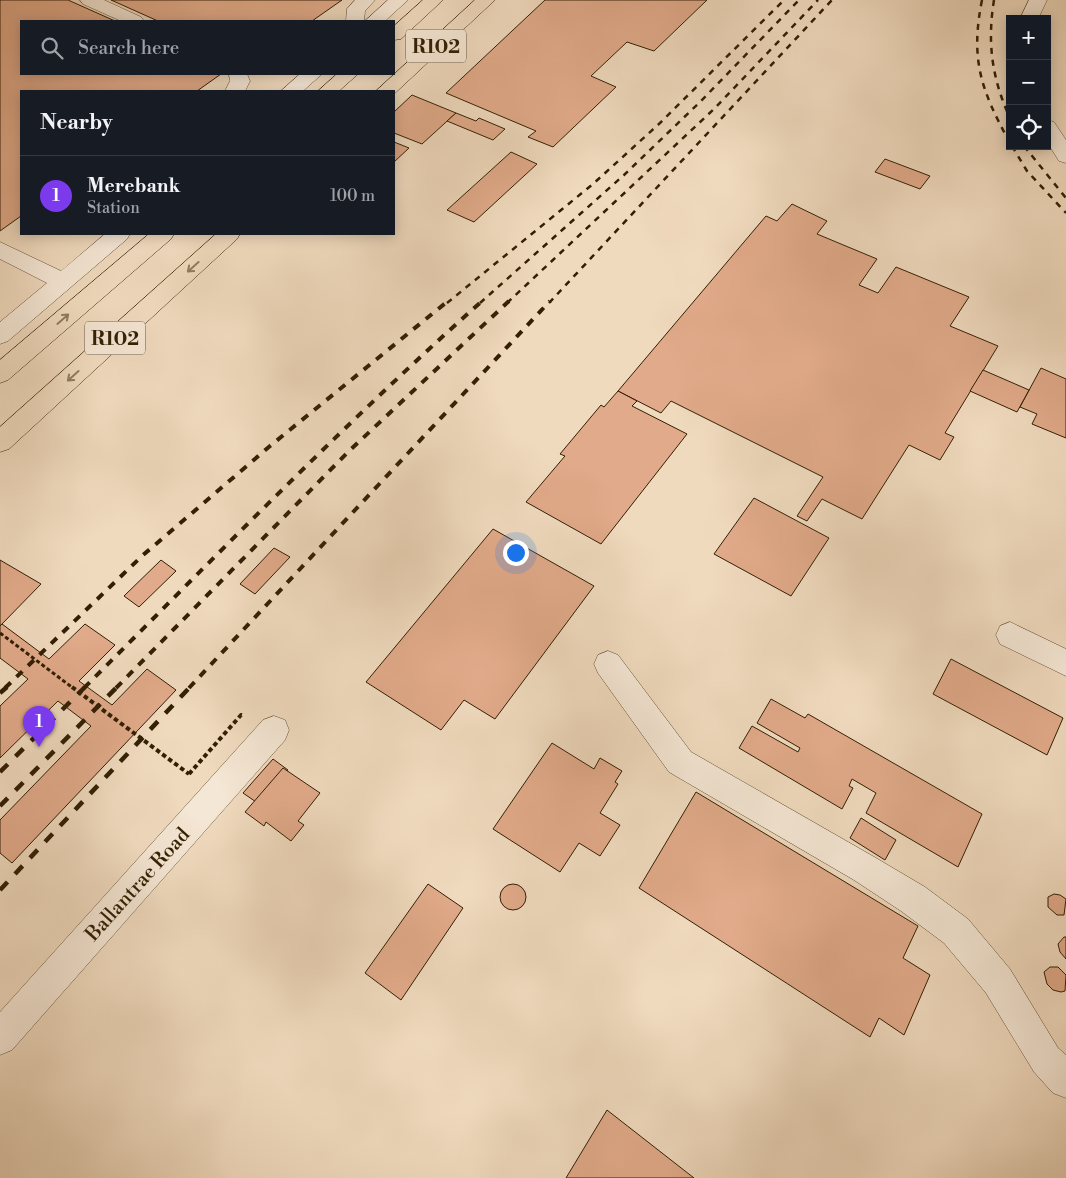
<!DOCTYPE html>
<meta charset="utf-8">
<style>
body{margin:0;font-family:"Libre Bodoni",serif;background:#20242c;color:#f1f3f6}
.controls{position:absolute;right:15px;top:15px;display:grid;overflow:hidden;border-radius:0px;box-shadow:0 2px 12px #0003}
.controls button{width:45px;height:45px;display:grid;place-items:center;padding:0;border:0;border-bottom:1px solid #363941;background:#171b24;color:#f1f3f6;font:25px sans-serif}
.you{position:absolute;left:515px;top:552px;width:18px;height:18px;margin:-12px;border:4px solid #fff;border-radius:50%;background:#1a73e8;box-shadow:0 0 0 8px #1a73e833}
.badge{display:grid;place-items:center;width:32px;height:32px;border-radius:50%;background:#7c3aed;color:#fff;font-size:16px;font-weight:700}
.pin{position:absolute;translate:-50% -41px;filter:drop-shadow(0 1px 2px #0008)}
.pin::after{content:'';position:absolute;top:26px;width:18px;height:15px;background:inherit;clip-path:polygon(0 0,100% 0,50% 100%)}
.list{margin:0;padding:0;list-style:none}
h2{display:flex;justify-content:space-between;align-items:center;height:65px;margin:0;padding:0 20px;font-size:21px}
h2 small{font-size:16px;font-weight:400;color:#9ea1a6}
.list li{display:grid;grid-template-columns:32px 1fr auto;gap:15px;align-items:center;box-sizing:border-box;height:80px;padding:0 20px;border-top:1px solid #363941}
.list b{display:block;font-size:19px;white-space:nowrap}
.list p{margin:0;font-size:16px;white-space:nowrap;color:#9ea1a6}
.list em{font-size:16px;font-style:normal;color:#9ea1a6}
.icon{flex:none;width:28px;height:28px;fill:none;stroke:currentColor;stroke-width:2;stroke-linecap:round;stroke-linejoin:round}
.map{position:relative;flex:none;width:1066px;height:1178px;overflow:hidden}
.search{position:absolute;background:#171b24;box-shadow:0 2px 12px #0003;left:20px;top:20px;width:375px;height:55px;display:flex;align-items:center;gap:12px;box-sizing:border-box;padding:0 18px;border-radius:0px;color:#9ea1a6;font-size:19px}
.panel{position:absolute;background:#171b24;box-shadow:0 2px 12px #0003;left:20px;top:90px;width:375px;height:145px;border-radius:0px}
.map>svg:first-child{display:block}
.building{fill:#e1aa8a;stroke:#321f03}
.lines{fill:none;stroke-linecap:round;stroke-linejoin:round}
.minor-casing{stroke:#624e32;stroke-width:1}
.major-casing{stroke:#321f03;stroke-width:1}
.path{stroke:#321f03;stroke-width:4;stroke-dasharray:4.5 3;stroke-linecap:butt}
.minor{fill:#f5e7d5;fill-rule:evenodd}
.major{fill:#f0dabe;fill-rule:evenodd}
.rail-far2{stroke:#321f03;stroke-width:2.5;stroke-dasharray:6 6;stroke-linecap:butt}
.rail-far1{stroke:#321f03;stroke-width:4;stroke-dasharray:8 8;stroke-linecap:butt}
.rail{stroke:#321f03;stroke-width:4.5;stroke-dasharray:11 11;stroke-linecap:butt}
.path-bridge-far1{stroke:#321f03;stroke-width:3;stroke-dasharray:4 2.5;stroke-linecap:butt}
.path-bridge{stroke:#321f03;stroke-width:4;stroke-dasharray:4.5 3;stroke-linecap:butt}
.oneway{stroke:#917c60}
.labels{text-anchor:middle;stroke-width:4;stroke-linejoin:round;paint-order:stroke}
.shield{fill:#f5e7d5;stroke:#6c5b42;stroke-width:1}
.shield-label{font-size:19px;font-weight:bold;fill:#321f03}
.street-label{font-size:20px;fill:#321f03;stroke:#f5e7d5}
</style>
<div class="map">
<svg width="1066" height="1178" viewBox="0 0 1066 1178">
<rect width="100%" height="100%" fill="#f0dabe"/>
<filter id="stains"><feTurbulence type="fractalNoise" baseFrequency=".004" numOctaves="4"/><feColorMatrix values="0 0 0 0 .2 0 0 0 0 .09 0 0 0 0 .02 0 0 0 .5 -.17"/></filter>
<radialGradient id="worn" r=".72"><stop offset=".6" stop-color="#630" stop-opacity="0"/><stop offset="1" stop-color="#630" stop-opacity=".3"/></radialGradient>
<!-- building -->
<g class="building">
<polygon points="0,0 68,0 115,21 21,21 21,74 221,74 197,91 21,91 21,216 0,231"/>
<polygon points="111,0 342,0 312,21 158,21"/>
<polygon points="545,0 707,0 654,51 627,42 591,76 616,87 553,147 528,137 536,131 446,93"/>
<polygon points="412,95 456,113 422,144 394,133 394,112"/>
<polygon points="456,113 476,121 479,118 505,129 493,140 447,121"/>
<polygon points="394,142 409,148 394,162"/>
<polygon points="511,152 537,164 474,222 447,210"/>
<polygon points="885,159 930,176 920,189 875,172"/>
<polygon points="792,204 827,221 817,234 877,259 859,285 878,293 896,267 969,297 950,326 998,346 945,433 954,437 940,460 909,445 862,519 822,499 807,521 797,516 823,477 671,401 661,413 618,391 766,216 777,221"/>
<polygon points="1041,368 1066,379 1066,438 1032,424 1037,414 1020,407"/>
<polygon points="983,370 1029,390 1017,412 970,391"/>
<polygon points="618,391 637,401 632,406 687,434 601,544 526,502 565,456 560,454 601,405 604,407"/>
<polygon points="754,498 829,538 791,596 714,554"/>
<polygon points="493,529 594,586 495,719 464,700 441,730 366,682"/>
<polygon points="274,548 290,557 255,594 240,584"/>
<polygon points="0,560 41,584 0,626"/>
<polygon points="161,560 176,571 139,607 124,596"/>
<polygon points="2,624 49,659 85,624 115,645 79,681 112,705 147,669 176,690 12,863 0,853 0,820 91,726 58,701 0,758 0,706 28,679 0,658 0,626"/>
<polygon points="951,659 1063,718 1047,755 933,694"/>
<polygon points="771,699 805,718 808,714 982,814 958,867 866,813 876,793 852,779 849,786 853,788 842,809 739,748 752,726 798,752 800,748 757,723"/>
<polygon points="552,743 594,769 600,758 622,771 615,782 618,784 600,813 620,825 600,856 579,843 560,872 493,829"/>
<polygon points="273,759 288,770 259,804 243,793"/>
<polygon points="283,768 320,793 298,821 304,825 291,841 266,822 264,826 245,812"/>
<polygon points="696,792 918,926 903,958 930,975 904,1035 879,1018 870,1037 639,888"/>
<polygon points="861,818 896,840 885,860 850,838"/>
<circle cx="513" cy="897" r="13"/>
<polygon points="428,884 463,908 401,1000 365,973"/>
<polygon points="1054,894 1060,895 1066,899 1064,915 1057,915 1048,907 1048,897"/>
<polygon points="1064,937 1066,937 1066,959 1060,952 1058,944"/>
<polygon points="1050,967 1058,967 1066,975 1065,991 1061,992 1053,990 1047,984 1044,972"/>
<polygon points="607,1110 694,1178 566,1178"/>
</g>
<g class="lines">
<!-- minor casing -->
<g class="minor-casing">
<g id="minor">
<polygon points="80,0 104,0 141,17 144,21 121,21 83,4"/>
<polygon points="355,0 375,0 365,11 364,21 346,21 347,9"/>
<polygon points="388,0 408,0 385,21 365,21"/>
<polygon points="1029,0 1047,0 1038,19 1020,19"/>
<polygon points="229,74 247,74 250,81 245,91 225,91 230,81"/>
<polygon points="300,74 322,74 303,91 281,91"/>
<polygon points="1047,120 1054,122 1066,140 1066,163 1059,161 1047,142"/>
<polygon points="105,234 130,234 127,239 8,341 0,344 0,322 47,283 0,259 0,242 61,271"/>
<polygon points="1010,622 1066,649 1066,676 1000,644 996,635 1000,626"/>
<polygon points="608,651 618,655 691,752 876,858 925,887 968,919 1010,969 1058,1048 1066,1055 1066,1098 1053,1093 1034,1072 986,993 944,943 901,911 854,880 669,772 598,673 594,664 598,655"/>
<polygon points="274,716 285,720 289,730 285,740 12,1050 0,1055 0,1012 263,720"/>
</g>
</g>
<!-- major casing -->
<g class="major-casing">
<g id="major">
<polygon points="423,0 443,0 401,39 394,40 394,26"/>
<polygon points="475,0 495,0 394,94 394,91 376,91"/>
<polygon points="337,74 358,74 339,91 318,91"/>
<polygon points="149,234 174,234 171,239 8,380 0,383 0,360"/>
<polygon points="216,234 240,234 237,239 9,449 0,452 0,427"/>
</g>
</g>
<!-- path -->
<polyline class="path" points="189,774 241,715 244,716"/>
<!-- minor -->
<use href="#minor" class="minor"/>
<!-- major -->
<use href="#major" class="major"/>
<!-- rail-far2 -->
<g class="rail-far2">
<path d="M982,0C970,60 981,90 1010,143"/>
<path d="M994,0C987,43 992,79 1010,118"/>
<polyline points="1012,146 1027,171 1066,213"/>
<polyline points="1024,146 1066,198"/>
<polyline points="447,303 593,184 660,123 784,0"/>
<polyline points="480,303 624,175 701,101 799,0"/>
<polyline points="507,303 714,109 818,0"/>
<polyline points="549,303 832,0"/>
</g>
<!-- rail-far1 -->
<g class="rail-far1">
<polyline points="5,688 142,556 270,446 448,301"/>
<path d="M84,688C215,557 344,424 482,301"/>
<polyline points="116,688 348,452 509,301"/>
<polyline points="189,688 550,301"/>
</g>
<!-- rail -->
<g class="rail">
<polyline points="0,693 7,687"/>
<polyline points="0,772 85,687"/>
<polyline points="0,806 117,687"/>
<polyline points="0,890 190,687"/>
</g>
<!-- path-bridge-far1 -->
<polyline class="path-bridge-far1" points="0,633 73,688"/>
<!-- path-bridge -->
<polyline class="path-bridge" points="72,687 189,774"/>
</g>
<!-- one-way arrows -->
<defs><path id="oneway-shaft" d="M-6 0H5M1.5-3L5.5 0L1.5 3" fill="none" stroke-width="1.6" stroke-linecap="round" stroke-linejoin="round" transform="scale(1.25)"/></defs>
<g class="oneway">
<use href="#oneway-shaft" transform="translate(193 267) rotate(138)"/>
<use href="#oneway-shaft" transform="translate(63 319) rotate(-41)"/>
<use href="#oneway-shaft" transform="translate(73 376) rotate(138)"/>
</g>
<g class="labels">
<!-- shield labels -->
<g class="shield">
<rect x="406" y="29.5" width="60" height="33" rx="4"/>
<rect x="85" y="321.5" width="60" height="33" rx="4"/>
</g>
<g class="shield-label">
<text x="436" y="53">R102</text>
<text x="115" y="345">R102</text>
</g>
<!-- street labels -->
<g class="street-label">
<text transform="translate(137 884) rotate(-48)" y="7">Ballantrae Road</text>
</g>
</g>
<rect width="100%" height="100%" filter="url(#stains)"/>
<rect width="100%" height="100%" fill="url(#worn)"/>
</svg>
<div class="controls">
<button>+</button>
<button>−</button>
<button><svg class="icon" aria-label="locate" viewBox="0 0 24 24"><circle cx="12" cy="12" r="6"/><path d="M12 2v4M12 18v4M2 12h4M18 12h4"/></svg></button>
</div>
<div class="you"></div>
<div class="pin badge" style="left:39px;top:747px">1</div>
<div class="search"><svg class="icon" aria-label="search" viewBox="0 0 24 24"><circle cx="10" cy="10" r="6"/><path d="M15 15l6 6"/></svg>Search here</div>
<section class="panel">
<h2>Nearby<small></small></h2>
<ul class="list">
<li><span class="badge">1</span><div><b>Merebank</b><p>Station</p></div><em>100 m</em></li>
</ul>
</section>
</div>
